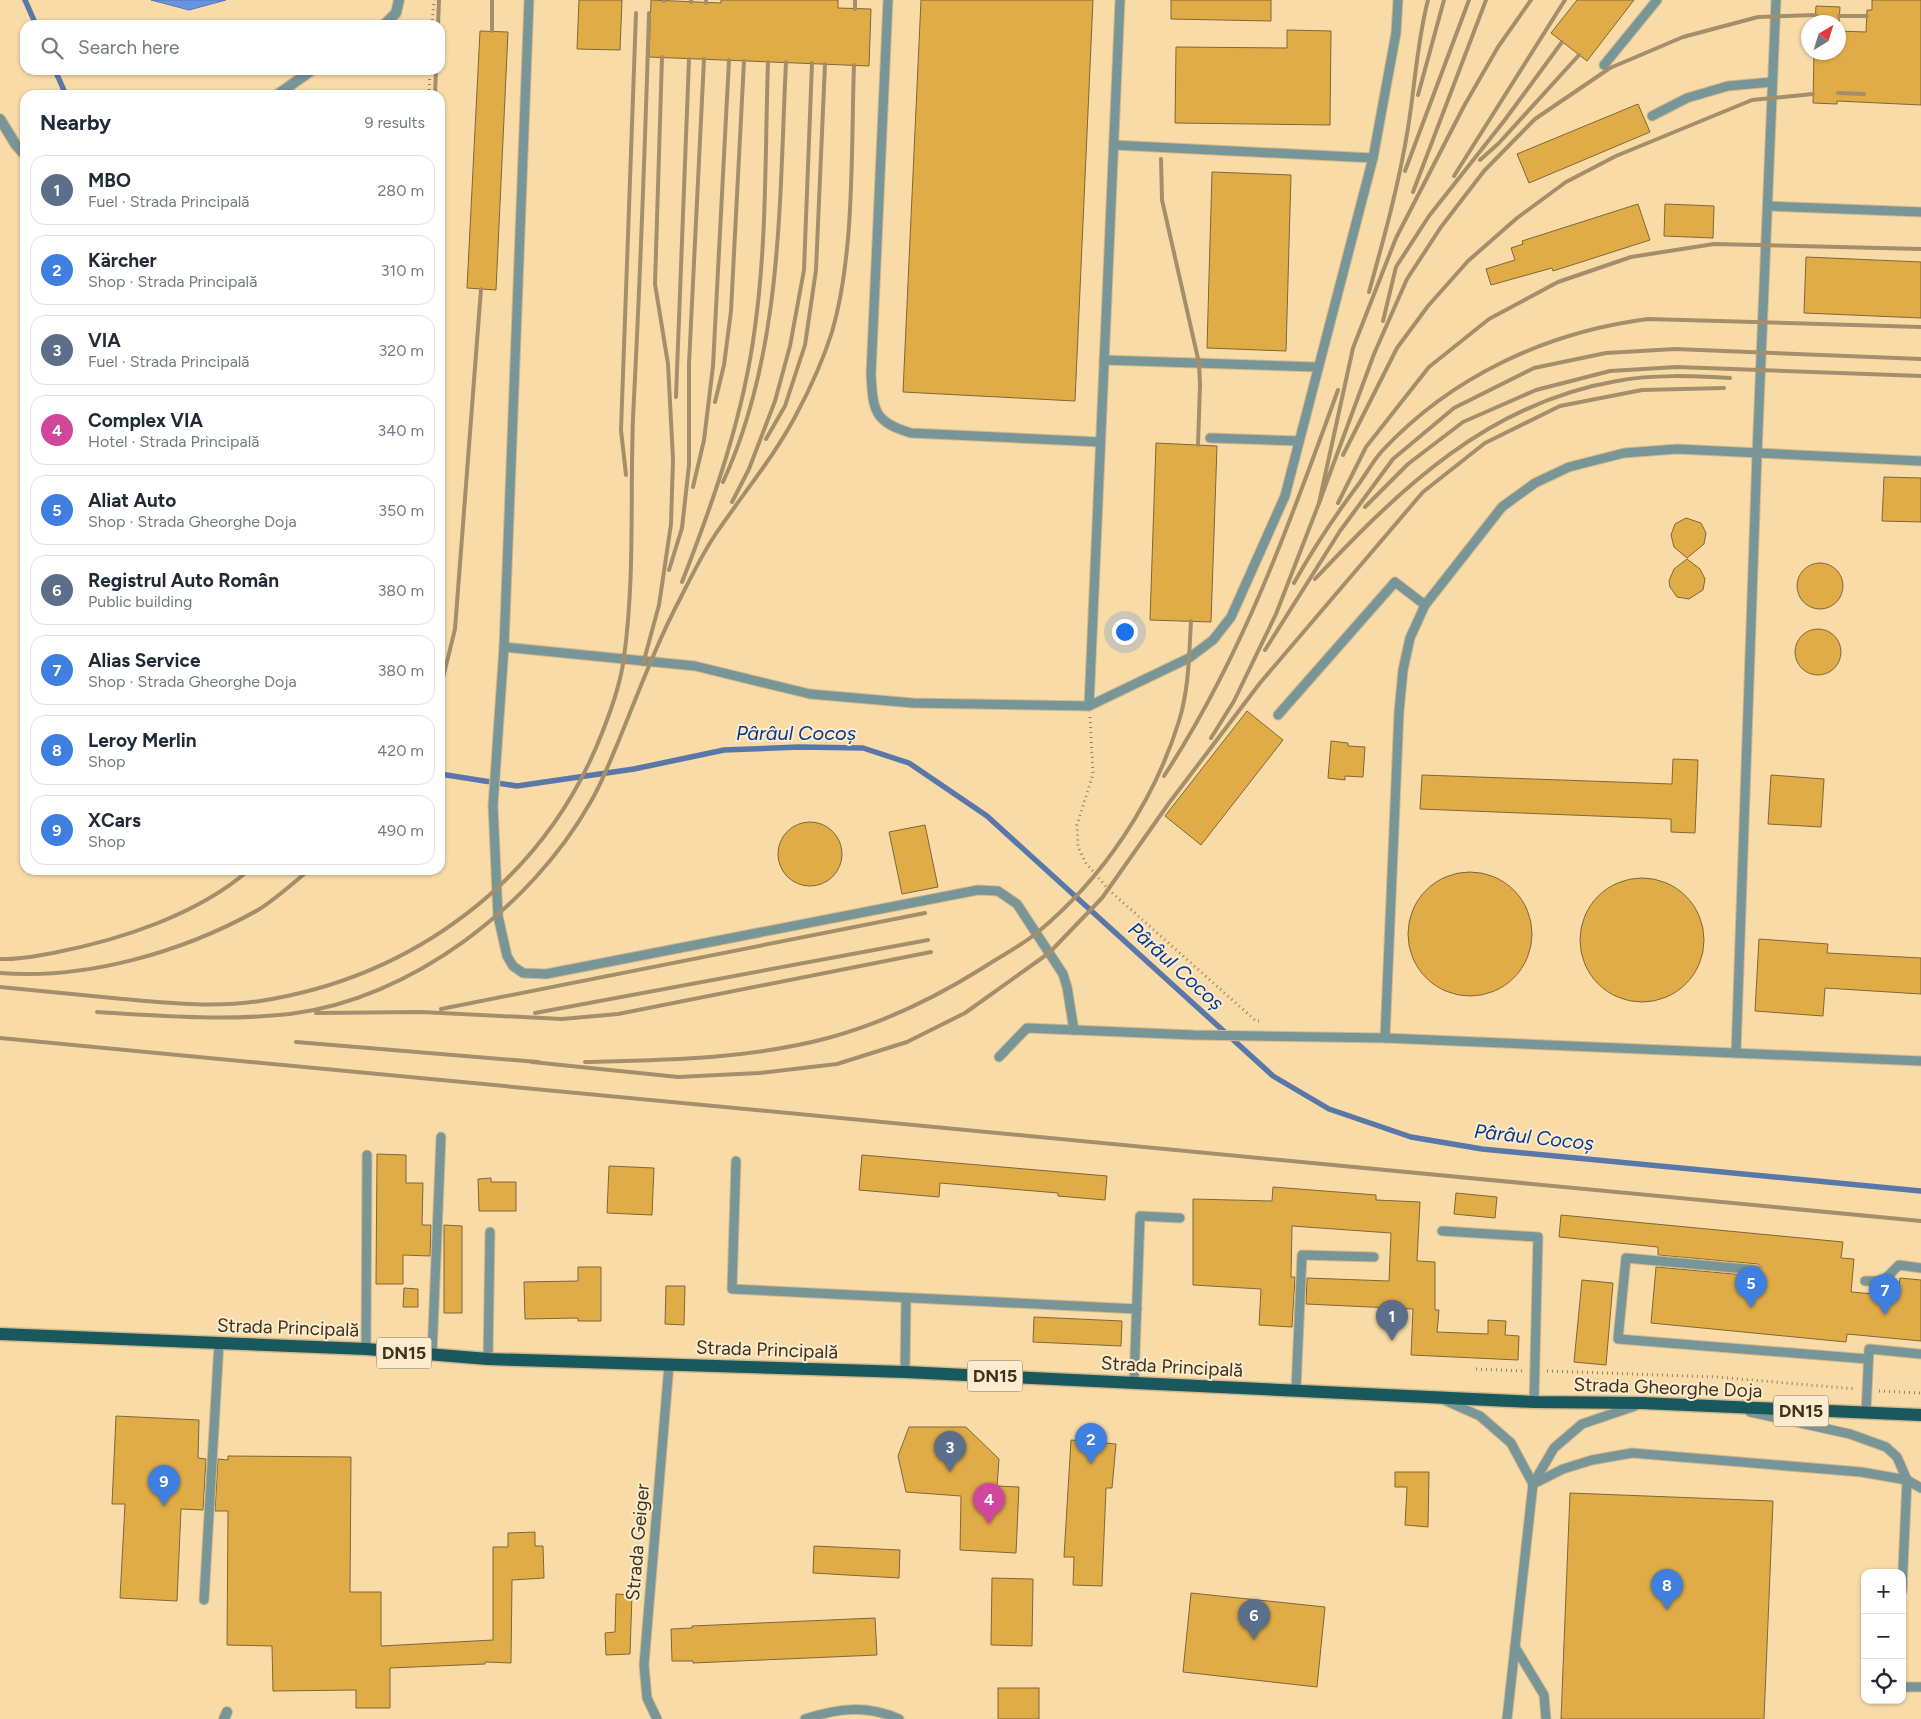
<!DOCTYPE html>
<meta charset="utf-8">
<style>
body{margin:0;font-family:Figtree,sans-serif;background:#f6f6f7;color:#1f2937}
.controls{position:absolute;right:15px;bottom:15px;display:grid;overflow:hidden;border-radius:10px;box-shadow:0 1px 4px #0004}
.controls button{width:45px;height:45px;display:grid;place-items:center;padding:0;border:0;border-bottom:1px solid #e0e1e3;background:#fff;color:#1f2937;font:25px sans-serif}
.compass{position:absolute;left:1801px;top:15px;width:45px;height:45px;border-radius:50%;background:#fff;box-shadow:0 1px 4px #0004;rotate:38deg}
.you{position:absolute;left:1124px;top:631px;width:18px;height:18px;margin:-12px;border:4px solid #fff;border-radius:50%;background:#1a73e8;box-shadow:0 0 0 8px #1a73e833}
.badge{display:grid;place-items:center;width:32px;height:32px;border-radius:50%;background:#316ddb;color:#fff;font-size:16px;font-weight:700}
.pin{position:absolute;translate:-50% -41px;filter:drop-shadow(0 1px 2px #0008)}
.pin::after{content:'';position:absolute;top:26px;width:18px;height:15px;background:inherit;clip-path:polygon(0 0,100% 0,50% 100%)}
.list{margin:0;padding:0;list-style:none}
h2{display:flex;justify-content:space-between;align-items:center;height:65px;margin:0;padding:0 20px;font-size:21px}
h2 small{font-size:16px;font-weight:400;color:#747a83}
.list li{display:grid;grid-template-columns:32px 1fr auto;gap:15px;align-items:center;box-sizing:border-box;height:70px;margin:0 10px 10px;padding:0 10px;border:1px solid #e0e1e3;border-radius:15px}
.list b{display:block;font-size:19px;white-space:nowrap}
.list p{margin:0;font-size:16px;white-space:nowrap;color:#747a83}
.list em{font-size:16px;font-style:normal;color:#747a83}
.icon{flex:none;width:28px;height:28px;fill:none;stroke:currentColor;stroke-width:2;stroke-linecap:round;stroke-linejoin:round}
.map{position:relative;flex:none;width:1921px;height:1719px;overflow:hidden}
.search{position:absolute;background:#fff;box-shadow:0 1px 4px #0004;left:20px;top:20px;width:425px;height:55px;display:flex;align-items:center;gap:12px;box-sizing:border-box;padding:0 18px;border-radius:15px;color:#747a83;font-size:19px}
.panel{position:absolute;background:#fff;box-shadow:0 1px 4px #0004;left:20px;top:90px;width:425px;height:785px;border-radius:15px}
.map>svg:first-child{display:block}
.water{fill:#6694e5;stroke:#5a77aa}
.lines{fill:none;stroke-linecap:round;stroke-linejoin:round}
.stream{stroke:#5a77aa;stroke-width:5.5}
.building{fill:#e0ac47;stroke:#816636}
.service-casing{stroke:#d4b98d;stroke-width:11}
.minor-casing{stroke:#d4b98d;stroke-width:12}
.primary-casing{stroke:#d4b98d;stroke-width:15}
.path{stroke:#94805e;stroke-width:3;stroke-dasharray:1 4;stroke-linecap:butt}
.service{stroke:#789698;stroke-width:9}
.minor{stroke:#789698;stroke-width:10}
.primary{stroke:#19585c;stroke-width:12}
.rail{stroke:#a48f6a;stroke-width:4}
.labels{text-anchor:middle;stroke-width:4;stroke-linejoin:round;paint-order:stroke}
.shield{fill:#fcebcc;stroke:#786a53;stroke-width:1}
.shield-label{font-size:18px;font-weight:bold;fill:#3f331f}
.street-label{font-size:19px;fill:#3f331f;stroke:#fcebcc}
.water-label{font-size:20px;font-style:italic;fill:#033996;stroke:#fcebcc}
</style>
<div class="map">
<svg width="1921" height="1719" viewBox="0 0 1921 1719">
<rect width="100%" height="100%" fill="#f9dba8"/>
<!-- water -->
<polygon class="water" points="151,0 226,0 189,10"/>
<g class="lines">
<!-- stream -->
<g class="stream">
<polyline points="25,0 36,25"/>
<polyline points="55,70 66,95"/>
<polyline points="440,774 517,786 634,769 724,750 799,747 863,748 909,763 987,816 1273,1076 1329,1109 1411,1137 1482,1149 1921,1191"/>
</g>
</g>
<!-- building -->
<g class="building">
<polygon points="579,0 622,0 620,50 577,49"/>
<polygon points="651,0 721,3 721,0 838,0 838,8 871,9 869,66 649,57"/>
<polygon points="921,0 1093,0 1075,401 903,392"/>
<polygon points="1171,0 1271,0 1271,21 1171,19"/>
<polygon points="1577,0 1634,0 1587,61 1551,33"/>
<polygon points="1872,0 1921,0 1921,105 1837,101 1837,104 1813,103 1814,52 1838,52 1838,31 1866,32 1867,10 1872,10"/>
<polygon points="1816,6 1840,7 1839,22 1815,22"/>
<polygon points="1287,30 1331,31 1330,125 1175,123 1176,47 1287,48"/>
<polygon points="480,31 508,32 496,290 467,288"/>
<polygon points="1638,104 1650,132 1529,183 1517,154"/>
<polygon points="1212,172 1291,175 1286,351 1207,348"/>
<polygon points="1638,204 1650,240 1553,271 1552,268 1491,285 1486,269 1515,260 1511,248 1523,244 1522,241"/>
<polygon points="1665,204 1714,206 1713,238 1664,236"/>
<polygon points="1806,257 1921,262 1921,318 1804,313"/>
<polygon points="1156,443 1217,446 1211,622 1150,620"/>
<polygon points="1884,477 1921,478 1921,522 1882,521"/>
<polygon points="1686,518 1701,523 1706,533 1704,544 1687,558 1674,547 1671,535 1675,524"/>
<polygon points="1687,559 1700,569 1705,579 1703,590 1689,599 1677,597 1670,587 1669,581 1674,569"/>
<circle cx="1820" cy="586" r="23"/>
<circle cx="1818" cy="652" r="23"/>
<polygon points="1247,711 1283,740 1201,845 1165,816"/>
<polygon points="1331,741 1348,743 1348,746 1365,747 1363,777 1345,776 1345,780 1328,778"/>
<polygon points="1673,759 1698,760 1695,833 1671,832 1671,819 1420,809 1422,775 1672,784"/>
<polygon points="1771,775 1824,779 1821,827 1768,824"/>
<circle cx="810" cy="854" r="32"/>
<polygon points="925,825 938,887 902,894 889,832"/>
<circle cx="1470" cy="934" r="62"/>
<circle cx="1642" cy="940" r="62"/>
<polygon points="1759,939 1828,944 1827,953 1921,958 1921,994 1825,988 1823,1016 1755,1011"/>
<polygon points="377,1154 406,1155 406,1183 423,1183 422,1225 431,1225 430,1256 403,1255 403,1284 376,1284"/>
<polygon points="862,1155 1107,1176 1105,1200 1058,1196 1058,1193 940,1183 939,1197 859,1190"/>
<polygon points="609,1166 654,1168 652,1215 607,1213"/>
<polygon points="491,1178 491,1182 516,1182 516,1211 479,1211 478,1179"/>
<polygon points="1273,1187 1376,1195 1376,1200 1420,1202 1417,1261 1435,1262 1435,1310 1439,1310 1437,1332 1488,1334 1488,1320 1506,1321 1505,1335 1519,1336 1518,1360 1411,1355 1413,1309 1306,1304 1307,1278 1389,1281 1391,1233 1292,1226 1291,1277 1295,1277 1292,1327 1259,1325 1261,1289 1193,1285 1193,1199 1272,1201"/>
<polygon points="1456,1193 1497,1197 1495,1218 1454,1214"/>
<polygon points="1561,1215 1843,1242 1841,1258 1854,1259 1851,1292 1898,1296 1900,1278 1921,1280 1921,1341 1847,1334 1846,1342 1651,1323 1656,1267 1756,1276 1762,1273 1762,1267 1758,1264 1658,1255 1658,1247 1559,1237"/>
<polygon points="444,1225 462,1226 462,1313 444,1313"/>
<polygon points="578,1267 601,1267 601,1321 578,1321 578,1318 525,1319 524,1282 578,1281"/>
<polygon points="1582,1280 1613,1283 1606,1365 1574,1362"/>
<polygon points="666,1286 685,1286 684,1325 665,1324"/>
<polygon points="404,1288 418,1289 418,1307 403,1307"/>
<polygon points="1034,1317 1122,1321 1121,1346 1033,1342"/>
<polygon points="116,1416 199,1420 198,1458 206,1459 203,1510 181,1509 177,1601 120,1598 125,1504 112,1504"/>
<polygon points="909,1427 966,1427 999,1459 997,1486 1019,1487 1016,1553 960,1550 961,1496 906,1492 898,1456"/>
<polygon points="1071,1440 1116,1444 1112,1488 1106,1488 1102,1586 1073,1585 1074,1557 1064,1557"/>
<polygon points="228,1456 351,1457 350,1592 381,1592 381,1646 493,1640 493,1547 508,1547 508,1533 535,1532 535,1546 543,1546 544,1578 512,1580 511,1663 485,1662 485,1664 390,1668 390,1708 356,1708 356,1690 273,1691 272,1646 227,1645 228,1511 215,1511 218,1459 228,1460"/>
<polygon points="1395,1472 1429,1472 1428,1527 1405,1525 1407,1487 1395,1487"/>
<polygon points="1570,1493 1773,1501 1764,1719 1561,1719"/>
<polygon points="814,1546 900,1550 899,1578 813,1573"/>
<polygon points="992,1578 1033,1579 1032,1646 991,1645"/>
<polygon points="1191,1593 1325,1607 1317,1687 1183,1672"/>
<polygon points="616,1594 632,1595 630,1654 606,1655 605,1633 615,1632"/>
<polygon points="875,1618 877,1655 693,1663 693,1661 672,1661 671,1629 692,1628 692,1626"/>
<rect x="998" y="1688" width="41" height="31"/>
</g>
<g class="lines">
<!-- service casing -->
<g class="service-casing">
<g id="service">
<polyline points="529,0 504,647 493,806 498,916 507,956 513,966 523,973 546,974 978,890 998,891 1017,904 1063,974 1067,987 1074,1030"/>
<path d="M888,0L871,374C873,411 874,422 911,433L1100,442"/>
<polyline points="1604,65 1657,0"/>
<polyline points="1652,116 1687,98 1728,86 1772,82"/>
<polyline points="1114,145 1373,158"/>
<polyline points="1768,206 1921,212"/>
<polyline points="1104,360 1317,367"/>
<polyline points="1210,438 1299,441"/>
<polyline points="504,647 695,666 810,694 913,703 1089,706 1189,658 1213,640 1231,617 1285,496 1373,158 1396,33 1398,0"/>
<polyline points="1089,706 1120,0"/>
<polyline points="1278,715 1395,582 1425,605"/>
<polyline points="1385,1038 1399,712 1403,670 1410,638 1425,605 1502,507 1535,483 1569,467 1624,453 1677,449 1921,461"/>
<polyline points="1736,1053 1757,454 1776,0"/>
<polyline points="999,1057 1027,1028 1194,1035 1385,1038 1921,1061"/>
<polyline points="736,1161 732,1289 1137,1309"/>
<polyline points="1442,1231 1538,1237 1534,1402"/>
<polyline points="1757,1270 1626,1258 1618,1339 1868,1359"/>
<polyline points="1865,1281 1883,1281 1899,1265 1921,1268"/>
<polyline points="366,1349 367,1155"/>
<polyline points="432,1355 441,1137"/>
<polyline points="488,1359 490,1232"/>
<polyline points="905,1372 906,1298"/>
<polyline points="1134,1382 1140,1216 1180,1218"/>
<polyline points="1296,1389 1302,1255 1374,1257"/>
<polyline points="1444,1400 1480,1416 1511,1443 1533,1484"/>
<polyline points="1750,1412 1850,1434 1886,1447 1897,1457 1907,1480 1902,1591"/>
<polyline points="1866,1413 1869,1349 1921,1354"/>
<polyline points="1533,1484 1563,1469 1592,1460 1632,1453 1861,1472 1907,1480 1921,1488"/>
<polyline points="204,1600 219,1343"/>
<polyline points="1515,1647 1544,1695 1546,1719"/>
<polyline points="1902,1687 1921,1687"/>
<polyline points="657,1719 647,1698 644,1665 669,1365"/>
<path d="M805,1719C838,1708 867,1705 899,1719"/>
<polyline points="1507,1719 1533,1484 1554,1448 1582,1424 1635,1406"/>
</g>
</g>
<!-- minor casing -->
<g class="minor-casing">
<g id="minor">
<polyline points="384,25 396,13 399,0"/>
<polyline points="277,95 312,70"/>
<polyline points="0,119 16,145 25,155"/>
<polyline points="224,1719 227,1712"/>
</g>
</g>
<!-- primary casing -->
<g class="primary-casing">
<polyline id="primary" points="0,1334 366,1349 488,1359 905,1372 1534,1402 1642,1403 1921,1415"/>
</g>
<!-- path -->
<g class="path">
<polyline points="432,25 434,0"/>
<polyline points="429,95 430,70"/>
<polyline points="1090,717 1093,774 1077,825 1078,847 1086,863 1109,890 1256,1021 1259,1021"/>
<polyline points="1476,1369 1524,1371"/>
<polyline points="1547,1371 1717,1377 1856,1389"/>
<polyline points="1879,1391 1921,1393"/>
</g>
<!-- service -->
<use href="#service" class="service"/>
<!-- minor -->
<use href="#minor" class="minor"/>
<!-- primary -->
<use href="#primary" class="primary"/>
<!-- rail -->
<g class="rail">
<polyline points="492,0 492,31"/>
<polyline points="1531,0 1498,47 1464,106 1396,238 1353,348 1319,503 1374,354 1407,279 1441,227 1484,171 1535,119 1610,68 1683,37 1758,17 1816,15"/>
<polyline points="664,1 664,0"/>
<polyline points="691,2 691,0"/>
<polyline points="706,3 706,0"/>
<polyline points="855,9 855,0"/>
<polyline points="1839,16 1867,16"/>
<polyline points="438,25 439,0"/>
<polyline points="1838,93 1864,94"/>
<polyline points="435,95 436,70"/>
<polyline points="1418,95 1444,0"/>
<polyline points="1161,159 1162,200 1199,363 1200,385 1198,445"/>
<polyline points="1480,160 1499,143 1579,55"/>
<polyline points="1405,171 1469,0"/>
<polyline points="1454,176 1565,0"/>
<polyline points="1413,192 1486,0"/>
<path d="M1369,292C1384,238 1399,184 1408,128C1415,85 1417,42 1428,0"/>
<polyline points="1383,321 1396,267 1429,216 1504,121 1562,42"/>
<polyline points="676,397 689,59"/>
<polyline points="715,402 724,365 731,311 744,61"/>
<polyline points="766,439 785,406 805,345 816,270 825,64"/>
<polyline points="1343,455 1397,348 1428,306 1468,261 1517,218 1566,182 1616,156 1752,100 1813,94"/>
<polyline points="626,475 621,430 636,13"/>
<path d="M723,482C783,351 779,203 786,62"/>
<polyline points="693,487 704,440 713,366 729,60"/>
<polyline points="732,502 749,469 775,401 790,346 804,270 812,63"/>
<polyline points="1338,503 1366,447 1429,367 1489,319 1558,282 1631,257 1714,244 1921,249"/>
<polyline points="1365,507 1408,464 1463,422 1536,390 1610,371 1677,367 1921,376"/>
<polyline points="669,570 682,528 689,465 689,364 704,59"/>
<path d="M1315,579C1401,488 1488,403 1617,381C1654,374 1692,376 1730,378"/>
<path d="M682,582C714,500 744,414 755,327C767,242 765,148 768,62"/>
<path d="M1294,583C1313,549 1334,517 1358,485C1366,474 1373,461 1382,451C1452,376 1547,332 1648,319L1921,327"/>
<polyline points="1265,650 1340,531 1393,459 1454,408 1534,368 1606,353 1675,349 1921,359"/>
<polyline points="643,664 659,605 671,524 673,459 668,364 655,284 662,57"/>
<polyline points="440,690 455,629 481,289"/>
<polyline points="1211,738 1234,701 1276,614 1321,498"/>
<path d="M1164,776C1242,657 1290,523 1338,390"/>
<path d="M0,959C18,960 35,956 53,953C120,940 197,915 249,870"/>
<path d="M0,973C86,980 183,952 258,910C276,899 293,883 309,870"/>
<path d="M0,987C41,991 82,995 123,999C168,1003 215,1008 260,1001C414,977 545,880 602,733C612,708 621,683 624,657C635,578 630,497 633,418C640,283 645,148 649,13"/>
<polyline points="441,1009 925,913"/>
<path d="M97,1012C162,1016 225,1021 290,1014C411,999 531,907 590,803C602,783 610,761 619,740C639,691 657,642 682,595C692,575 703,553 715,535C742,495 774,457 796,415C810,389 823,360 832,332C855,254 851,148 854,65"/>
<polyline points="316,1013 421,1012 562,1019 618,1014 931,952"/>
<polyline points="535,1013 928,940"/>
<polyline points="0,1038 1921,1221"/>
<polyline points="296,1042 538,1062"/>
<polyline points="532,1062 678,1077 759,1073 837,1064 907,1042 965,1013 1049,953 1102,898 1169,803 1260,683 1423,492 1485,443 1560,406 1642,390 1724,388"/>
<path d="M585,1062C666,1060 749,1059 828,1038C883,1023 933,999 981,969C999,957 1021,946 1038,932C1103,878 1154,802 1179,721C1189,689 1189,655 1191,621"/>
</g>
</g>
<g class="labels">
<!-- shield labels -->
<g class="shield">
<rect x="376.5" y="1337.5" width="55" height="31" rx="4"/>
<rect x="967.5" y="1360.5" width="55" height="31" rx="4"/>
<rect x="1773.5" y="1395.5" width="55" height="31" rx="4"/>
</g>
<g class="shield-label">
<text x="404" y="1359">DN15</text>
<text x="995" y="1382">DN15</text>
<text x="1801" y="1417">DN15</text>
</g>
<!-- street labels -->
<g class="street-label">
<text transform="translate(288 1327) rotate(2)" y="7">Strada Principală</text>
<text transform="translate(767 1349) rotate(2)" y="7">Strada Principală</text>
<text transform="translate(1172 1366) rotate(3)" y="7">Strada Principală</text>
<text transform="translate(1668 1387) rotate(2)" y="7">Strada Gheorghe Doja</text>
<text transform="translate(637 1542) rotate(-85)" y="7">Strada Geiger</text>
</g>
<!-- water labels -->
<g class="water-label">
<text x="796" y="740">Pârâul Cocoș</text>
<text transform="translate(1176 966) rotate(42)" y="7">Pârâul Cocoș</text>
<text transform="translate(1534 1137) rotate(6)" y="7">Pârâul Cocoș</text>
</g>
</g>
</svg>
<div class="controls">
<button>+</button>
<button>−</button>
<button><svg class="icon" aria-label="locate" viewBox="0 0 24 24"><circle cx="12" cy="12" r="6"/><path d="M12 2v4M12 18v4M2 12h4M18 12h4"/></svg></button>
</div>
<svg class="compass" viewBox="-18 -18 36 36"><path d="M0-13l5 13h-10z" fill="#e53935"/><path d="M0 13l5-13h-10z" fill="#747a83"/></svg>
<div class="you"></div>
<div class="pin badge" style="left:1392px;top:1341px;background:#5c6f8a">1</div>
<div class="pin badge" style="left:1091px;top:1464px;background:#3f7fe0">2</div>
<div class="pin badge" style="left:950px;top:1472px;background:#5c6f8a">3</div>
<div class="pin badge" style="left:989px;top:1524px;background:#d1479c">4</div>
<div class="pin badge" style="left:1751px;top:1308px;background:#3f7fe0">5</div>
<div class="pin badge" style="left:1254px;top:1640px;background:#5c6f8a">6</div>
<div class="pin badge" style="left:1885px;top:1315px;background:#3f7fe0">7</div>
<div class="pin badge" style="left:1667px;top:1610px;background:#3f7fe0">8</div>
<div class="pin badge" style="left:164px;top:1506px;background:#3f7fe0">9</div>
<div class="search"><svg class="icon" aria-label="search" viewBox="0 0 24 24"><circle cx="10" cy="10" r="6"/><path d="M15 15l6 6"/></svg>Search here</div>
<section class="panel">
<h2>Nearby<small>9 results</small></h2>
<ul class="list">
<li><span class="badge" style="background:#5c6f8a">1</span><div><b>MBO</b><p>Fuel · Strada Principală</p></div><em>280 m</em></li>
<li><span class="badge" style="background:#3f7fe0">2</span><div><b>Kärcher</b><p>Shop · Strada Principală</p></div><em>310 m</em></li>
<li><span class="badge" style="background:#5c6f8a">3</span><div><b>VIA</b><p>Fuel · Strada Principală</p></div><em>320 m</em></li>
<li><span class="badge" style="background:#d1479c">4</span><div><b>Complex VIA</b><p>Hotel · Strada Principală</p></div><em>340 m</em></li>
<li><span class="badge" style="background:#3f7fe0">5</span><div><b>Aliat Auto</b><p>Shop · Strada Gheorghe Doja</p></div><em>350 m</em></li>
<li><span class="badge" style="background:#5c6f8a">6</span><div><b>Registrul Auto Român</b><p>Public building</p></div><em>380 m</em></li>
<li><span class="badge" style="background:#3f7fe0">7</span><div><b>Alias Service</b><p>Shop · Strada Gheorghe Doja</p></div><em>380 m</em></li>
<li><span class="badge" style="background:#3f7fe0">8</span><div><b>Leroy Merlin</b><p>Shop</p></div><em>420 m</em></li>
<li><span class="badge" style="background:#3f7fe0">9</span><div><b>XCars</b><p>Shop</p></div><em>490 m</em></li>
</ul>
</section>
</div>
